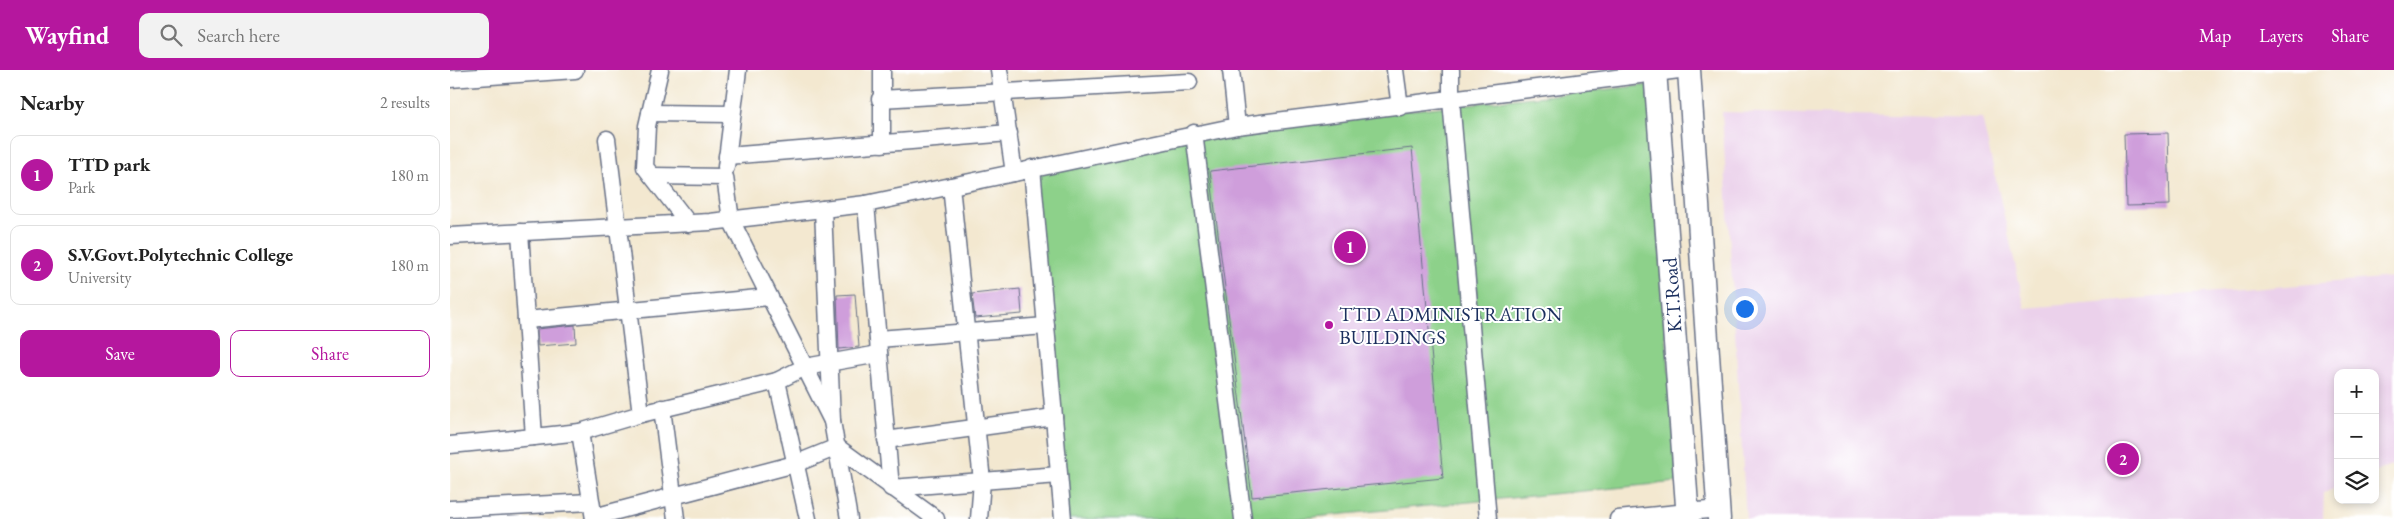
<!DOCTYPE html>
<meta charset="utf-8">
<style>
body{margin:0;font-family:"EB Garamond",serif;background:#f2f2f2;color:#222}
.controls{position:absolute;right:15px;bottom:15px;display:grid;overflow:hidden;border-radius:10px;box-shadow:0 2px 8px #0003}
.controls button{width:45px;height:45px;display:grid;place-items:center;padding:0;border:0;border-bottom:1px solid #e0e0e0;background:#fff;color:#222;font:25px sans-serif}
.you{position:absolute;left:1294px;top:238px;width:18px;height:18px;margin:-12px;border:4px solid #fff;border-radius:50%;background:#1a73e8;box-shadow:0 0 0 8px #1a73e833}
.badge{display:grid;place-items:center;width:32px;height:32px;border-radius:50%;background:#b5179e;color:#fff;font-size:16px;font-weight:700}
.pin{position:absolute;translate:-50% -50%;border:2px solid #fff;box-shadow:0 1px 5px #0006}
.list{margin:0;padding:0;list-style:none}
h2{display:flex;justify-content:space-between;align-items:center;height:65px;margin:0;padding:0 20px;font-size:21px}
h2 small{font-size:16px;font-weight:400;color:#767676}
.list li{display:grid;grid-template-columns:32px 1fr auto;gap:15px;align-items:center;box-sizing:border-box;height:80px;margin:0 10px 10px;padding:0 10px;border:1px solid #e0e0e0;border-radius:10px}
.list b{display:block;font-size:19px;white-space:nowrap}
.list p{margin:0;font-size:16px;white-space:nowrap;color:#767676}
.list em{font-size:16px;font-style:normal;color:#767676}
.actions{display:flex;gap:10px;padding:15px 20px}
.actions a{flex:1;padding:11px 0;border:1px solid #b5179e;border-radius:10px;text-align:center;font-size:18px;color:#b5179e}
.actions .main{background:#b5179e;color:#fff}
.icon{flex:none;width:28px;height:28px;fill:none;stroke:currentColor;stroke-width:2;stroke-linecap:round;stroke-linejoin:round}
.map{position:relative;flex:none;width:1944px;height:449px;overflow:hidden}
header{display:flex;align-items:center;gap:30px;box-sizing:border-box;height:70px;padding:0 25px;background:#b5179e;color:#fff}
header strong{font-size:24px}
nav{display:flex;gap:28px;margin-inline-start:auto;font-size:18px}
.search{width:350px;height:45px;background:#f2f2f2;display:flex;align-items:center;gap:12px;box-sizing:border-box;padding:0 18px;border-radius:10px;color:#767676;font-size:19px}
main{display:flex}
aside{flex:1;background:#fff}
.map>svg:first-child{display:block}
.built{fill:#ebd1eb}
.green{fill:#8dd18a;stroke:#548074}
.building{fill:#cf9edb}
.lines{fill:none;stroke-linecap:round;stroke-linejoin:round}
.minor-casing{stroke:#677086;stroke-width:19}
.secondary-casing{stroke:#677086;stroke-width:25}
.minor{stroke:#fff;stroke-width:16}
.secondary{stroke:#fff;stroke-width:22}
.poi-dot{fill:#b5179e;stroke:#fff;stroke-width:2}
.labels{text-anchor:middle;stroke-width:4;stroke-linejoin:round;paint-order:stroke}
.street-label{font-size:20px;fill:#1b2f5e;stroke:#fff}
.poi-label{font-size:20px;fill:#1b2f5e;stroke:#fff;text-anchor:start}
</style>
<header>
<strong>Wayfind</strong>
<div class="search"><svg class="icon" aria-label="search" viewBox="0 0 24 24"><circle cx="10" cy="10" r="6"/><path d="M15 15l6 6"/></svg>Search here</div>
<nav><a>Map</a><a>Layers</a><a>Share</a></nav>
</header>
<main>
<aside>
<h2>Nearby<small>2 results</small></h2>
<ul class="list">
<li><span class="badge">1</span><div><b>TTD park</b><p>Park</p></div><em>180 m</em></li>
<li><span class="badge">2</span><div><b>S.V.Govt.Polytechnic College</b><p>University</p></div><em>180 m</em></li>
</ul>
<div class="actions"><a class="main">Save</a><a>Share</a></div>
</aside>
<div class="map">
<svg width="1944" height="449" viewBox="0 0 1944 449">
<rect width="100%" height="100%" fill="#fff"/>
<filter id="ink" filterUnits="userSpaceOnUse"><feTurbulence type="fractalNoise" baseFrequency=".02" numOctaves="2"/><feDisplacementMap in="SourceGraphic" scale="10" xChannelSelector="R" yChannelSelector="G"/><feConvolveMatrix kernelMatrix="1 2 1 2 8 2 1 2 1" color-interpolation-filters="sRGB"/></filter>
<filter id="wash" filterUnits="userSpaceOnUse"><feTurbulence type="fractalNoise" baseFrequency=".0096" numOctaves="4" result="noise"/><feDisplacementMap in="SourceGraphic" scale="20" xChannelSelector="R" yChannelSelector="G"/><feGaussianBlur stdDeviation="1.12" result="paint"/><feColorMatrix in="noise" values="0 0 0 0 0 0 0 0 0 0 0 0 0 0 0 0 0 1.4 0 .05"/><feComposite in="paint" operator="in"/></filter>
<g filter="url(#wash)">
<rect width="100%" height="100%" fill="#f3e8d0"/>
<!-- built -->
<polygon class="built" points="1272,42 1532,48 1575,238 1944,207 1944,395 1925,402 1925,303 1888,303 1888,417 1874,423 1873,449 1296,449"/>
<!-- green -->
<polygon class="green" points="1198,15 1227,412 843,449 613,449 582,99 744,63"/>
<g id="blocks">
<!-- building -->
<g class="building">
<polygon points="1718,63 1720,135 1676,136 1674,64"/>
<polygon points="962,78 993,408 802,427 760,101"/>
<polygon points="570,219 572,244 525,248 522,224"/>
<polygon points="405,224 409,277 389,279 387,225"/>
<polygon points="125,255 126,273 88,276 87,259"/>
</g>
</g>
</g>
<g filter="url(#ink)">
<use href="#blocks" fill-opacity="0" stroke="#677086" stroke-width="1"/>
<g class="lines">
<!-- minor casing -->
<g class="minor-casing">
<g id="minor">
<polyline points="210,0 197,56 195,97 239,154"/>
<polyline points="549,0 564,103"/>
<polyline points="781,0 787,56"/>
<polyline points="945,0 950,37"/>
<polyline points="1001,0 1001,30 1038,449"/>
<polyline points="0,9 125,0"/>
<polyline points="430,29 739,12"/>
<polyline points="200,43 282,44"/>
<polyline points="744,63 793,449"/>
<polyline points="432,74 432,0"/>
<polyline points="277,86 559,63"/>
<polyline points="276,97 288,0"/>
<polyline points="582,98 613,449"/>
<polyline points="202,106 275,107 281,150 382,351"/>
<polyline points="501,116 532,411 529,449"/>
<polyline points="416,134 441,418 609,405"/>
<polyline points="373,139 382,351 399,449"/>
<polyline points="70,162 84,367 130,362 144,449"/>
<polyline points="0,166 260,152 416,134 787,56 1229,0"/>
<polyline points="76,250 319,227"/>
<polyline points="428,269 596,256"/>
<polyline points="327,311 355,297 429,284"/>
<polyline points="212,338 226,449"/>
<polyline points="191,344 327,311 358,449"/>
<polyline points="130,362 191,344 157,69"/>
<polyline points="436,370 604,347"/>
<polyline points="0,375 84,367"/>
<polyline points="0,439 141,432"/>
<polyline points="144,447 345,394 387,377 486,449"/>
<polyline points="1168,449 1268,439"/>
</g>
</g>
<!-- secondary casing -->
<g class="secondary-casing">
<g id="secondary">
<polyline points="1205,0 1238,449"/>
<polyline points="1239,0 1269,449"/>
</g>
</g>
<!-- minor -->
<use href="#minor" class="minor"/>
<!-- secondary -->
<use href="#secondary" class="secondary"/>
</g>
</g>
<!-- markers -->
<circle class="poi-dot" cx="879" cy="255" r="5"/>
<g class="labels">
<!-- street labels -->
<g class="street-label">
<text transform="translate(1222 225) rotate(-94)" y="7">K.T.Road</text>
</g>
<!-- poi labels -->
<g class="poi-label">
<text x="889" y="251">TTD ADMINISTRATION<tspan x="889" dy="23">BUILDINGS</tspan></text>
</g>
</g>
</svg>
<div class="controls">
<button>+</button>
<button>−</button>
<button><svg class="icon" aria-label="layers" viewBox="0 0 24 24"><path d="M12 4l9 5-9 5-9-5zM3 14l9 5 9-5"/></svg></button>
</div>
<div class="you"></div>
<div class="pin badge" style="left:900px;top:177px">1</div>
<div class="pin badge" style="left:1673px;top:389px">2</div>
</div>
</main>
